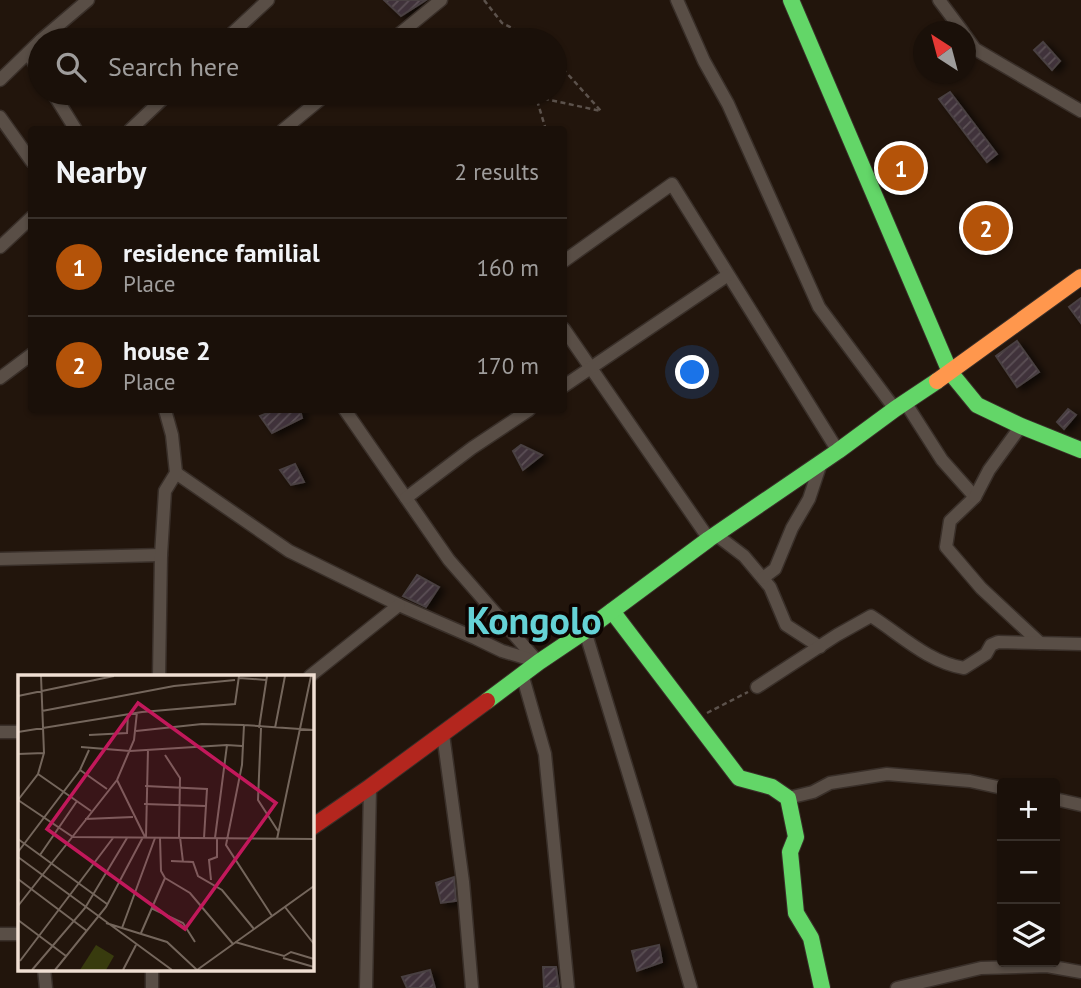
<!DOCTYPE html>
<meta charset="utf-8">
<style>
body{margin:0;font-family:"PT Sans",sans-serif;background:#271e17;color:#f1f3f6}
.controls{position:absolute;right:21px;bottom:21px;display:grid;overflow:hidden;border-radius:7px;box-shadow:0 2px 5px #0004}
.controls button{width:63px;height:63px;display:grid;place-items:center;padding:0;border:0;border-bottom:2px solid #38302a;background:#1a1009;color:#f1f3f6;font:35px sans-serif}
.compass{position:absolute;left:913px;top:21px;width:63px;height:63px;border-radius:50%;background:#1a1009;box-shadow:0 2px 5px #0004;rotate:324deg}
.you{position:absolute;left:693px;top:373px;width:24px;height:24px;margin:-18px;border:5px solid #fff;border-radius:50%;background:#1a73e8;box-shadow:0 0 0 10px #1a73e833}
.badge{display:grid;place-items:center;width:46px;height:46px;border-radius:50%;background:#b45309;color:#fff;font-size:23px;font-weight:700}
.pin{position:absolute;translate:-50% -50%;border:4px solid #fff;box-shadow:0 2px 7px #0006}
.list{margin:0;padding:0;list-style:none}
h2{display:flex;justify-content:space-between;align-items:center;height:91px;margin:0;padding:0 28px;font-size:30px}
h2 small{font-size:23px;font-weight:400;color:#9f9d9c}
.list li{display:grid;grid-template-columns:46px 1fr auto;gap:21px;align-items:center;box-sizing:border-box;height:98px;padding:0 28px;border-top:2px solid #38302a}
.list b{display:block;font-size:26px;white-space:nowrap}
.list p{margin:0;font-size:23px;white-space:nowrap;color:#9f9d9c}
.list em{font-size:23px;font-style:normal;color:#9f9d9c}
.icon{flex:none;width:38px;height:38px;fill:none;stroke:currentColor;stroke-width:2;stroke-linecap:round;stroke-linejoin:round}
.map{position:relative;flex:none;width:1081px;height:988px;overflow:hidden}
.search{position:absolute;background:#1a1009;box-shadow:0 2px 5px #0004;left:28px;top:28px;width:539px;height:77px;display:flex;align-items:center;gap:18px;box-sizing:border-box;padding:0 24px;border-radius:38px;color:#9f9d9c;font-size:26px}
.panel{position:absolute;background:#1a1009;box-shadow:0 2px 5px #0004;left:28px;top:126px;width:539px;height:287px;border-radius:7px}
.map>svg:first-child{display:block}
.building{fill:url(#building-hatch);stroke:#494042;stroke-width:2;filter:url(#shadow)}
.lines{fill:none;stroke-linecap:round;stroke-linejoin:round}
.street-casing{stroke:#392f29;stroke-width:15}
.fast-casing{stroke:#392f29;stroke-width:18}
.slow-casing{stroke:#392f29;stroke-width:18}
.jam-casing{stroke:#392f29;stroke-width:18}
.path{stroke:#5c524c;stroke-width:2.5;stroke-dasharray:5 3.5;stroke-linecap:butt}
.street{stroke:#594e46;stroke-width:12}
.fast{stroke:#63d668;stroke-width:16}
.slow{stroke:#ff974d;stroke-width:16}
.jam{stroke:#b3261e;stroke-width:16}
.labels{text-anchor:middle;stroke-width:7;stroke-linejoin:round;paint-order:stroke}
.town-label{font-size:38px;font-weight:bold;fill:#65d2d6;stroke:#0d0401}
.inset-road{fill:none;stroke:#74665c;stroke-width:2}
.view{fill:#c2185b;fill-opacity:0.15;stroke:#c2185b;stroke-width:3.5}
.inset-edge{fill:none;stroke:#f0dfd3;stroke-width:3.5}
</style>
<div class="map">
<svg width="1081" height="988" viewBox="0 0 1081 988">
<defs>
<pattern id="building-hatch" width="6" height="6" patternUnits="userSpaceOnUse" patternTransform="scale(1.75)"><rect width="6" height="6" fill="#40333a"/><path d="M-1 1l2-2M0 6l6-6M5 7l2-2" fill="none" stroke="#5c5056"/></pattern>
<filter id="shadow"><feDropShadow dx="5.5" dy="3" stdDeviation="3.5" flood-color="#0009"/></filter>
</defs>
<rect width="100%" height="100%" fill="#22150c"/>
<!-- building -->
<g class="building">
<polygon points="384,0 426,0 401,16"/>
<polygon points="1043,42 1060,61 1052,70 1034,50"/>
<polygon points="950,92 997,154 987,162 939,99"/>
<polygon points="904,152 916,174 899,184 886,162"/>
<polygon points="1081,298 1081,323 1069,307"/>
<polygon points="1017,341 1039,372 1017,387 996,356"/>
<polygon points="1068,409 1076,415 1064,429 1057,422"/>
<polygon points="275,410 300,410 302,418 272,433 260,416"/>
<polygon points="521,445 542,455 523,470 513,451"/>
<polygon points="295,464 304,482 291,485 280,470"/>
<polygon points="417,575 439,587 426,607 403,596"/>
<polygon points="454,877 456,901 441,903 436,883"/>
<polygon points="659,945 662,962 637,971 632,951"/>
<polygon points="543,967 556,967 559,988 544,988"/>
<polygon points="430,970 435,988 407,988 402,977"/>
</g>
<g class="lines">
<!-- street casing -->
<g class="street-casing">
<g id="street">
<polyline points="677,0 704,61 728,104 819,307 895,409"/>
<polyline points="939,0 963,32"/>
<polyline points="965,35 975,49 1081,111"/>
<polyline points="41,40 88,0"/>
<polyline points="225,40 268,0"/>
<polyline points="392,40 441,0"/>
<polyline points="28,53 40,73"/>
<polyline points="0,80 40,41"/>
<polyline points="53,93 76,130"/>
<polyline points="0,117 32,162"/>
<polyline points="130,130 169,93"/>
<polyline points="283,130 328,93"/>
<polyline points="0,247 32,217"/>
<polyline points="564,261 672,184 838,451"/>
<polyline points="564,329 709,539"/>
<polyline points="0,378 32,354"/>
<polyline points="564,386 728,275"/>
<polyline points="905,402 942,460 975,497 950,521 946,547 981,588 1040,643"/>
<polyline points="345,410 449,560 538,662"/>
<polyline points="176,473 289,551 399,605 475,638 502,651 539,662"/>
<polyline points="975,497 989,470 1021,426"/>
<polyline points="406,498 472,448 529,410"/>
<polyline points="715,534 744,556 770,587 786,625 820,647"/>
<polyline points="0,559 161,555"/>
<polyline points="763,578 775,569 792,528 809,499 821,463"/>
<polyline points="585,631 642,818 691,988"/>
<polyline points="522,674 545,754 568,988"/>
<polyline points="159,676 161,555 165,491 176,473 172,435 165,410"/>
<polyline points="310,676 399,605"/>
<path d="M757,687L837,635L871,616C901,635 928,662 964,668L986,654L991,645L998,642L1081,644"/>
<polyline points="0,732 19,732"/>
<polyline points="443,734 463,882 472,988"/>
<polyline points="788,798 813,792 830,783 887,774 970,781 1002,788"/>
<polyline points="1055,799 1081,805"/>
<polyline points="0,934 19,934"/>
<polyline points="44,969 46,988"/>
<polyline points="152,988 152,969"/>
<polyline points="366,988 370,787"/>
<polyline points="897,988 981,968 1047,966 1081,972"/>
</g>
</g>
<!-- fast casing -->
<g class="fast-casing">
<g id="fast">
<polyline points="791,0 950,372 977,405 1021,426 1081,450"/>
<polyline points="612,611 739,778 772,787 788,798 796,837 790,852 796,913 811,938 822,988"/>
<polyline points="487,701 539,662 585,631 709,539 838,451 895,409 937,381"/>
</g>
</g>
<!-- slow casing -->
<g class="slow-casing">
<polyline id="slow" points="937,381 1081,277"/>
</g>
<!-- jam casing -->
<g class="jam-casing">
<polyline id="jam" points="312,827 370,787 487,701"/>
</g>
<!-- path -->
<g class="path">
<polyline points="484,0 502,23 536,40"/>
<polyline points="546,130 536,97 601,111 555,60"/>
<polyline points="707,713 748,692"/>
</g>
<!-- street -->
<use href="#street" class="street"/>
<!-- fast -->
<use href="#fast" class="fast"/>
<!-- slow -->
<use href="#slow" class="slow"/>
<!-- jam -->
<use href="#jam" class="jam"/>
</g>
<g class="labels">
<!-- town labels -->
<g class="town-label">
<text x="534" y="634">Kongolo</text>
</g>
</g>
<!-- overview -->
<g transform="translate(18 675)">
<rect width="296" height="296" fill="#22150c"/>
<path d="M78,270L96,281L88,295H62Z" fill="#383b0e"/>
<path class="inset-road" d="M221,3L248,5M0,21L96,1M24,36L156,11L217,5M241,53L249,1M243,53L240,125L260,156M257,53L267,1M118,56L184,49L226,50M0,57L124,37L217,29L221,1M71,60L109,58L110,39M63,72L112,76L209,70M0,79L26,78M147,80L162,103L161,162M62,95L89,114M20,99L73,136M99,105L127,162M127,111L189,114L186,163M0,125L55,162L296,164M0,125L20,99L26,78L23,1M126,129L188,131M67,144L115,142M128,162L130,74M162,162L165,187M197,163L209,70L224,71M0,164L89,229M259,164L293,1M0,177L62,95L71,75M22,180L59,126M0,182L154,295M153,186L175,187L180,201L204,215L236,254M147,203L172,218L215,269M0,204L69,256M193,205L191,185L199,182V163M0,231L99,105L116,65L119,37M267,232L296,269M133,233L165,248L177,267M254,241L208,170L224,90L226,50L296,55M0,245L48,281M88,248L149,267L179,295L296,211M104,253L137,163M123,258L147,203L143,196L142,163M217,267L266,281L273,277L296,284M265,283L296,292M2,286L95,163M14,295L67,233L109,163M37,295L88,232L125,162M105,295L118,270"/>
<path class="view" d="M120,28L258,128L167,254L29,154Z"/>
<rect width="296" height="296" class="inset-edge"/>
</g>
</svg>
<div class="controls">
<button>+</button>
<button>−</button>
<button><svg class="icon" aria-label="layers" viewBox="0 0 24 24"><path d="M12 4l9 5-9 5-9-5zM3 14l9 5 9-5"/></svg></button>
</div>
<svg class="compass" viewBox="-18 -18 36 36"><path d="M0-13l5 13h-10z" fill="#e53935"/><path d="M0 13l5-13h-10z" fill="#9f9d9c"/></svg>
<div class="you"></div>
<div class="pin badge" style="left:901px;top:168px">1</div>
<div class="pin badge" style="left:986px;top:228px">2</div>
<div class="search"><svg class="icon" aria-label="search" viewBox="0 0 24 24"><circle cx="10" cy="10" r="6"/><path d="M15 15l6 6"/></svg>Search here</div>
<section class="panel">
<h2>Nearby<small>2 results</small></h2>
<ul class="list">
<li><span class="badge">1</span><div><b>residence familial</b><p>Place</p></div><em>160 m</em></li>
<li><span class="badge">2</span><div><b>house 2</b><p>Place</p></div><em>170 m</em></li>
</ul>
</section>
</div>
